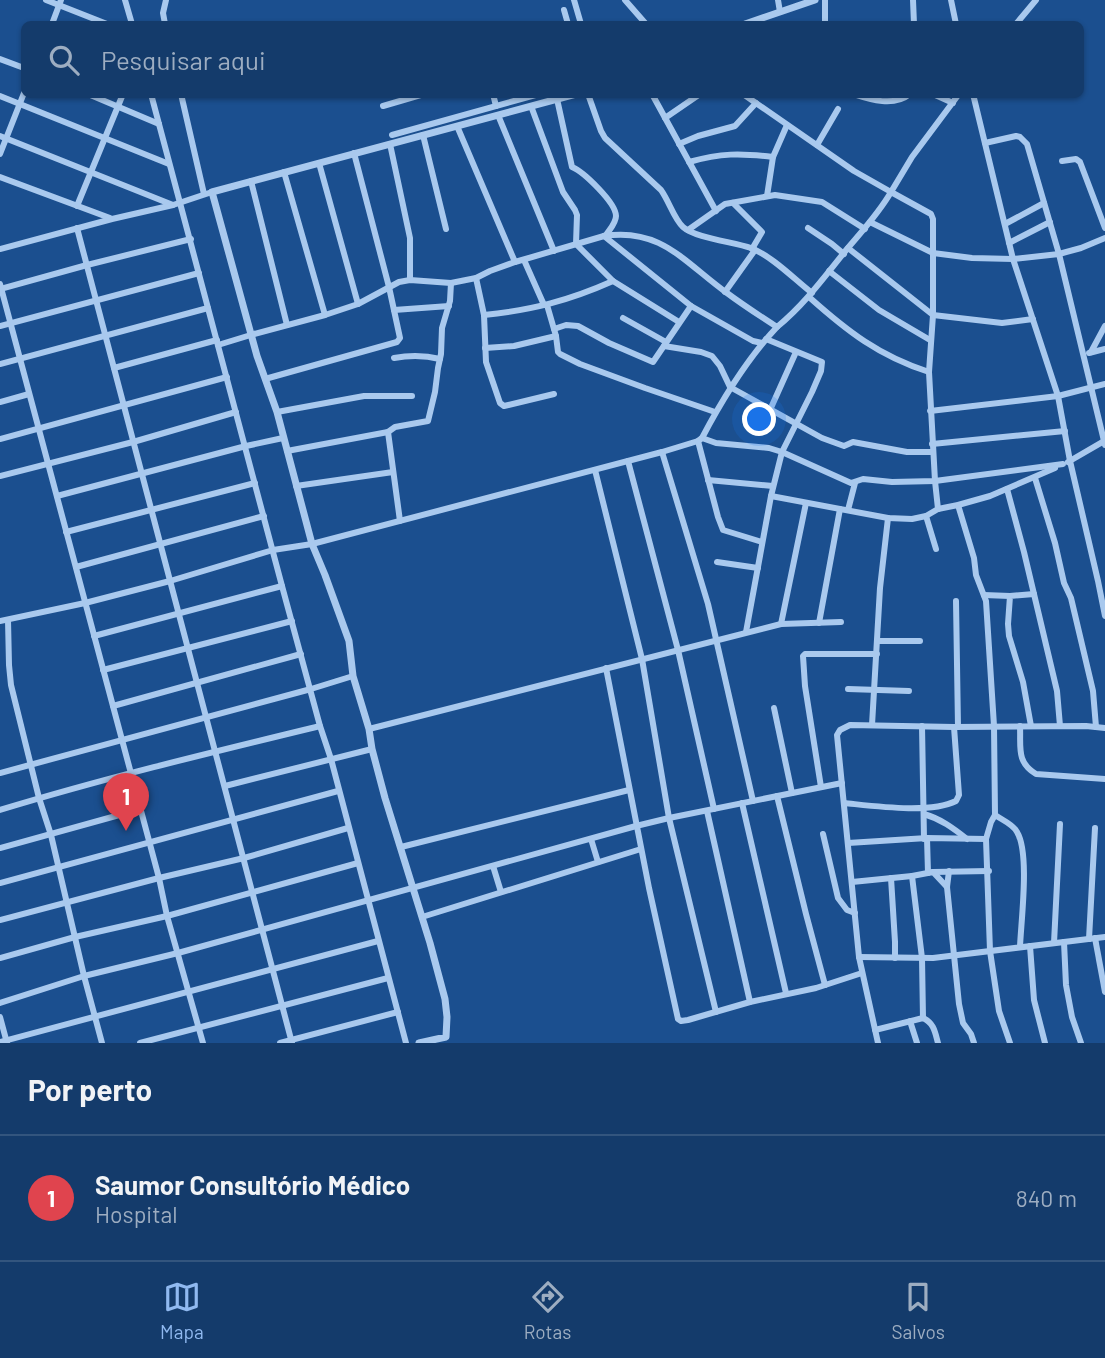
<!DOCTYPE html>
<html lang="pt">
<meta charset="utf-8">
<style>
body{margin:0;font-family:Barlow,sans-serif;background:#214673;color:#f1f3f6}
.you{position:absolute;left:760px;top:420px;width:24px;height:24px;margin:-18px;border:5px solid #fff;border-radius:50%;background:#1a73e8;box-shadow:0 0 0 10px #1a73e833}
.badge{display:grid;place-items:center;width:46px;height:46px;border-radius:50%;background:#90b9f0;color:#fff;font-size:23px;font-weight:700}
.pin{position:absolute;translate:-50% -58px;filter:drop-shadow(0 2px 4px #0008)}
.pin::after{content:'';position:absolute;top:37px;width:24px;height:21px;background:inherit;clip-path:polygon(0 0,100% 0,50% 100%)}
.list{margin:0;padding:0;list-style:none}
h2{display:flex;justify-content:space-between;align-items:center;height:91px;margin:0;padding:0 28px;font-size:30px}
h2 small{font-size:23px;font-weight:400;color:#9dadc1}
.list li{display:grid;grid-template-columns:46px 1fr auto;gap:21px;align-items:center;box-sizing:border-box;height:126px;padding:0 28px;border-top:2px solid #33557e}
.list b{display:block;font-size:26px;white-space:nowrap}
.list p{margin:0;font-size:23px;white-space:nowrap;color:#9dadc1}
.list em{font-size:23px;font-style:normal;color:#9dadc1}
.icon{flex:none;width:38px;height:38px;fill:none;stroke:currentColor;stroke-width:2;stroke-linecap:round;stroke-linejoin:round}
.map{position:relative;flex:none;width:1105px;height:1043px;overflow:hidden}
.search{position:absolute;background:#143b6b;box-shadow:0 2px 5px #0004;left:21px;right:21px;top:21px;height:77px;display:flex;align-items:center;gap:18px;box-sizing:border-box;padding:0 24px;border-radius:10px;color:#9dadc1;font-size:26px}
.sheet{height:217px;background:#143b6b}
nav{display:flex;justify-content:space-around;align-items:center;box-sizing:border-box;height:98px;border-top:2px solid #33557e;background:#143b6b;font-size:19px;color:#9dadc1}
nav a{display:grid;justify-items:center;gap:4px}
nav .on{color:#90b9f0}
.map>svg:first-child{display:block}
.lines{fill:none;stroke-linecap:round;stroke-linejoin:round}
.minor{stroke:#a9c9ee;stroke-width:6}
.tertiary{stroke:#a9c9ee;stroke-width:7}
</style>
<div class="map">
<svg width="1105" height="1043" viewBox="0 0 1105 1043">
<rect width="100%" height="100%" fill="#1b4f8f"/>
<g class="lines">
<!-- minor -->
<g class="minor">
<polyline points="46,0 107,24"/>
<polyline points="125,0 132,24"/>
<polyline points="574,0 581,24"/>
<polyline points="625,0 646,24"/>
<polyline points="778,0 780,12"/>
<polyline points="913,0 914,24"/>
<polyline points="951,0 956,24"/>
<polyline points="564,10 568,24"/>
<polyline points="52,24 61,0"/>
<polyline points="165,24 163,13 166,0"/>
<polyline points="825,24 825,0"/>
<polyline points="1016,24 1036,0"/>
<polyline points="0,59 24,68"/>
<polyline points="88,94 159,124"/>
<polyline points="151,94 282,586 320,726 331,759 406,1043"/>
<polyline points="181,94 204,194"/>
<polyline points="493,94 496,106"/>
<path d="M588,94L601,131L605,138L661,190C669,201 674,219 683,227C695,238 734,242 751,248C773,257 793,278 812,293"/>
<polyline points="652,94 716,211"/>
<path d="M853,94C871,100 894,107 910,94"/>
<polyline points="933,94 953,103"/>
<polyline points="973,94 1013,259 1058,396 1070,461 1098,581 1105,616"/>
<polyline points="0,96 169,164"/>
<path d="M557,99L572,167C584,172 616,203 616,216C616,223 610,229 606,235"/>
<polyline points="383,106 424,94"/>
<polyline points="531,106 563,192 575,210 577,215 576,244 613,281 679,322"/>
<polyline points="498,115 554,251"/>
<polyline points="665,118 700,94"/>
<polyline points="457,126 515,262"/>
<polyline points="392,135 539,94"/>
<polyline points="423,135 446,229"/>
<polyline points="0,136 173,205"/>
<polyline points="985,143 1016,136 1020,137 1027,144 1059,254 1105,445"/>
<polyline points="390,144 410,238 410,280"/>
<polyline points="679,144 698,136 735,126 756,103"/>
<polyline points="817,145 838,109"/>
<polyline points="0,154 24,93"/>
<polyline points="1062,161 1076,159 1080,162 1105,228"/>
<path d="M689,162C721,153 740,153 773,157"/>
<polyline points="319,163 358,304"/>
<polyline points="284,172 325,315"/>
<polyline points="0,177 110,218"/>
<polyline points="251,181 287,325"/>
<polyline points="767,196 773,157 787,125"/>
<polyline points="733,203 762,232 752,249"/>
<polyline points="77,206 123,94"/>
<polyline points="870,222 933,253 972,258 1013,259 1059,254 1081,248 1105,238"/>
<polyline points="1005,224 1044,203"/>
<polyline points="77,228 292,1043"/>
<polyline points="808,228 832,244 844,254"/>
<polyline points="688,230 725,204 775,195 822,202 865,229"/>
<polyline points="604,236 691,306 753,341 762,343"/>
<polyline points="1009,243 1050,222"/>
<polyline points="848,248 933,315 1002,323 1033,319"/>
<polyline points="0,249 112,219 173,205 212,192"/>
<polyline points="524,260 544,305"/>
<polyline points="829,271 879,310 930,340"/>
<polyline points="476,278 484,315 486,362 500,403 504,406 554,394"/>
<polyline points="0,284 159,878 167,916 203,1043"/>
<polyline points="0,289 87,265 191,239"/>
<polyline points="725,292 755,250"/>
<path d="M809,297C847,331 879,356 929,372"/>
<polyline points="547,305 556,336 558,352 560,354 580,364 645,388 715,412"/>
<polyline points="394,310 449,306"/>
<path d="M484,315C532,310 568,301 613,281"/>
<polyline points="623,318 666,342"/>
<polyline points="0,326 199,273"/>
<polyline points="554,329 566,325 578,326 609,343 653,362 691,306"/>
<path d="M218,345L254,334L325,315L358,304L399,282L410,280L451,283L476,278L490,271L515,262L604,236C661,227 685,263 727,293C743,305 760,316 777,327C805,304 825,276 847,249C863,230 879,213 891,192L854,171L743,94"/>
<polyline points="664,346 701,352 712,356 720,366 730,387 822,438 844,446 853,442 907,452 933,452"/>
<polyline points="485,348 514,346 556,336"/>
<polyline points="1091,352 1105,326"/>
<polyline points="1089,353 1105,349"/>
<path d="M394,358C410,355 424,355 440,359"/>
<polyline points="0,364 208,308"/>
<polyline points="114,368 217,340"/>
<polyline points="265,379 397,342 400,338 389,287 354,153"/>
<polyline points="0,402 29,394"/>
<polyline points="770,410 796,352"/>
<polyline points="930,411 1058,396 1105,384"/>
<polyline points="277,412 364,396 412,396"/>
<polyline points="388,432 400,521"/>
<path d="M702,438C723,398 746,360 777,327"/>
<polyline points="0,439 227,377"/>
<polyline points="698,441 718,517 723,530 762,542"/>
<polyline points="932,444 1065,431"/>
<polyline points="287,451 388,432 395,427 428,421 435,392 438,368 441,354 442,328 450,301 451,283"/>
<polyline points="662,452 708,604 753,801"/>
<polyline points="628,461 678,650 714,809"/>
<polyline points="1068,462 1104,441"/>
<polyline points="595,470 642,659 669,818 716,1012"/>
<polyline points="0,476 133,442 236,412"/>
<polyline points="1035,478 1055,543 1064,583 1071,598 1093,691 1096,727"/>
<polyline points="708,480 773,486"/>
<polyline points="296,486 393,472"/>
<polyline points="1007,489 1024,552 1057,691 1060,726"/>
<polyline points="57,496 246,446 283,438"/>
<polyline points="771,496 888,518 912,519 926,516 938,509 958,505 990,496 1055,468"/>
<path d="M958,505L974,558L976,575L986,601L994,726L995,815C1002,820 1013,824 1017,832C1030,853 1021,921 1020,947"/>
<polyline points="938,509 935,481 929,372 933,315 933,219 931,214 891,192 912,157 959,94"/>
<polyline points="848,510 855,483"/>
<polyline points="926,516 936,549"/>
<polyline points="66,532 255,483"/>
<polyline points="717,562 758,568"/>
<polyline points="76,567 264,516"/>
<polyline points="984,595 1010,596"/>
<polyline points="956,601 958,727"/>
<polyline points="8,620 9,665 11,685 39,798 51,835 84,976 102,1043"/>
<polyline points="0,621 85,603 170,581 273,550 312,544 662,452 698,441 702,438 716,443 769,448 782,452 851,483 863,479 892,482 935,481 1063,464"/>
<polyline points="819,623 840,509"/>
<polyline points="781,624 806,503"/>
<polyline points="746,632 771,496 782,452 812,392 821,371 822,362 766,339"/>
<polyline points="94,636 282,586"/>
<polyline points="878,641 920,641"/>
<polyline points="606,668 649,888 678,1019 681,1021 688,1020 750,1002 816,988 862,973"/>
<polyline points="103,670 292,621"/>
<polyline points="848,689 909,691"/>
<polyline points="113,706 301,654"/>
<polyline points="774,708 792,793"/>
<polyline points="872,725 880,588 888,518"/>
<polyline points="922,726 924,839"/>
<path d="M1020,726C1021,747 1016,762 1036,774L1105,779"/>
<polyline points="1031,726 1023,682 1009,636 1008,624 1010,596 1034,594"/>
<polyline points="369,729 781,624 841,622"/>
<polyline points="0,773 311,689 353,676"/>
<polyline points="225,786 372,749"/>
<polyline points="821,787 805,686 803,656 805,654 877,654"/>
<polyline points="777,796 806,914 825,985"/>
<polyline points="742,803 786,993"/>
<path d="M844,803C874,806 930,814 956,801L959,795L954,727"/>
<path d="M0,810C105,778 213,752 320,726"/>
<polyline points="707,811 750,1002"/>
<path d="M924,814C941,819 953,828 967,839"/>
<polyline points="995,815 991,822 986,839 990,951 999,1011 1010,1043"/>
<polyline points="823,834 838,898 847,910 855,913"/>
<polyline points="927,838 928,873"/>
<polyline points="591,839 598,862"/>
<polyline points="848,843 927,838 986,839"/>
<polyline points="401,847 629,790"/>
<polyline points="0,848 141,809"/>
<polyline points="493,866 501,892"/>
<polyline points="949,871 947,887 959,1004 963,1023 971,1034 974,1043"/>
<polyline points="933,872 989,871"/>
<polyline points="891,878 895,942 895,958"/>
<polyline points="852,882 912,876"/>
<polyline points="0,883 338,791"/>
<polyline points="422,917 641,849"/>
<polyline points="0,920 159,878 244,858 348,828"/>
<polyline points="1095,938 1105,992"/>
<polyline points="1089,939 1095,828"/>
<polyline points="1064,942 1066,985 1072,1017 1081,1043"/>
<polyline points="1054,943 1060,824"/>
<polyline points="1030,946 1034,1000 1045,1043"/>
<polyline points="859,957 933,958 1105,937"/>
<polyline points="0,958 75,937 167,916 358,863"/>
<polyline points="0,1003 84,976 178,953 636,826 669,818 842,783"/>
<polyline points="0,1017 7,1043"/>
<polyline points="923,1018 922,958 912,876 933,872 947,887"/>
<polyline points="910,1021 917,1043"/>
<path d="M875,1030L923,1018C934,1023 935,1032 938,1043"/>
<polyline points="0,1042 378,941"/>
<polyline points="140,1043 388,978"/>
<polyline points="280,1043 398,1012"/>
<polyline points="878,1043 859,957 837,735 840,730 850,725 954,727 1086,726 1105,728"/>
</g>
<!-- tertiary -->
<g class="tertiary">
<polyline points="745,24 815,0"/>
<polyline points="419,1043 446,1037 447,1017 445,999 430,943 385,798 372,749 369,729 353,676 349,641 325,575 312,544 277,412 257,356 212,192 576,94"/>
</g>
</g>
</svg>
<div class="you"></div>
<div class="pin badge" style="left:126px;top:831px;background:#e0444e">1</div>
<div class="search"><svg class="icon" aria-label="search" viewBox="0 0 24 24"><circle cx="10" cy="10" r="6"/><path d="M15 15l6 6"/></svg>Pesquisar aqui</div>
</div>
<section class="sheet">
<h2>Por perto<small></small></h2>
<ul class="list">
<li><span class="badge" style="background:#e0444e">1</span><div><b>Saumor Consultório Médico</b><p>Hospital</p></div><em>840 m</em></li>
</ul>
</section>
<nav>
<a class="on"><svg class="icon" aria-label="map" viewBox="0 0 24 24"><path d="M3 6l6-2 6 2 6-2v14l-6 2-6-2-6 2zM9 4v14M15 6v14"/></svg>Mapa</a>
<a><svg class="icon" aria-label="directions" viewBox="0 0 24 24"><path d="M12 3l9 9-9 9-9-9zM9 14v-3h6M13 9l2 2-2 2"/></svg>Rotas</a>
<a><svg class="icon" aria-label="saved" viewBox="0 0 24 24"><path d="M7 4h10v16l-5-4-5 4z"/></svg>Salvos</a>
</nav>
